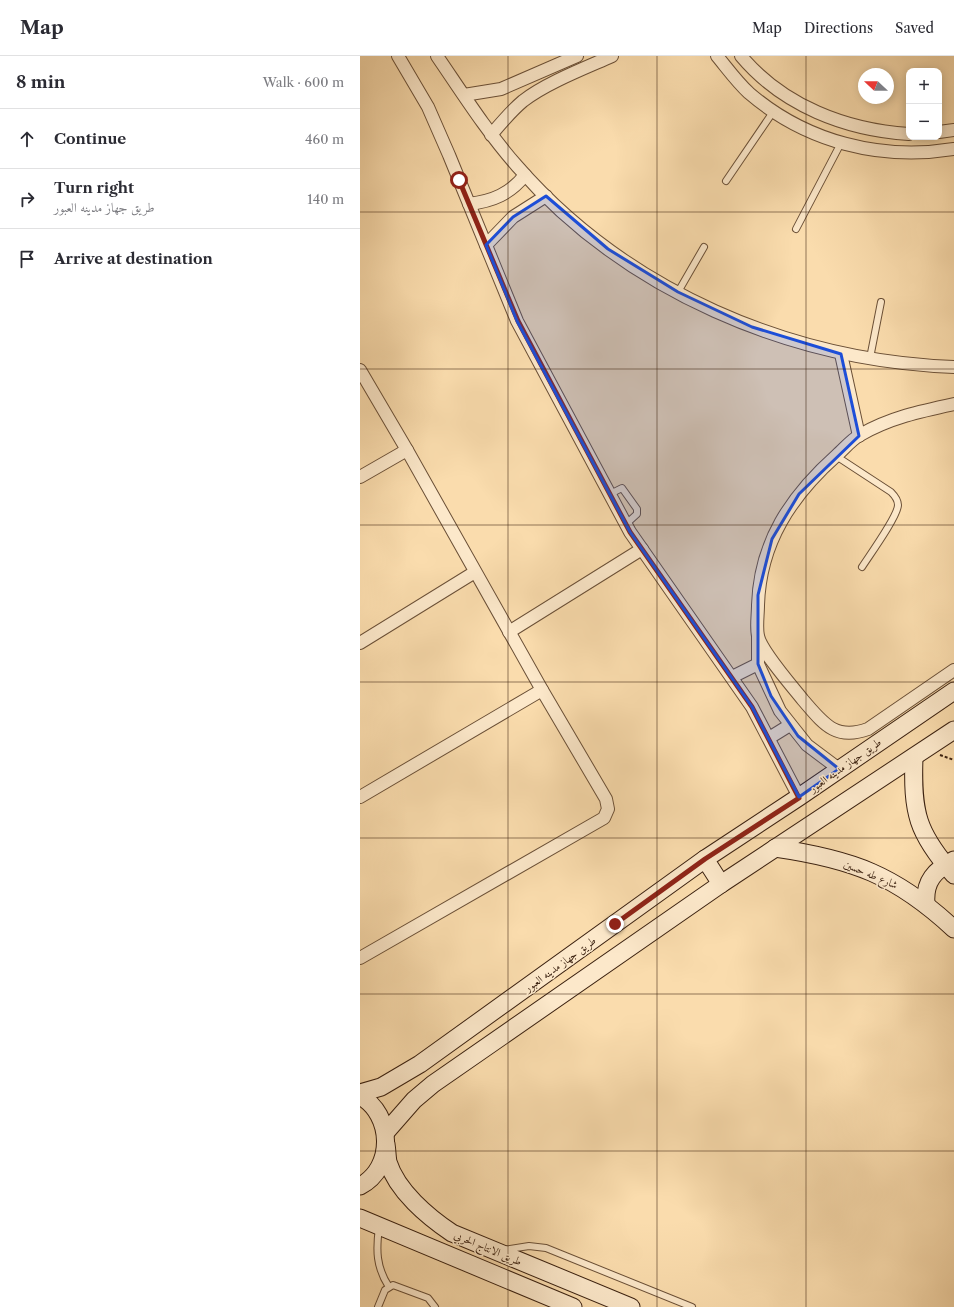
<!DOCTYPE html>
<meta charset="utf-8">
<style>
body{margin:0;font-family:"Libre Caslon Text",Amiri,serif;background:#f7f7f7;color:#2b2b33}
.controls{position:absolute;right:12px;top:12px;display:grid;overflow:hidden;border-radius:8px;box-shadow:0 2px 10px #0003}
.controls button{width:36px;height:36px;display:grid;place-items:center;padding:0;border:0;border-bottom:1px solid #e1e1e2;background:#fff;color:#2b2b33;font:20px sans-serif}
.compass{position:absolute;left:498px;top:12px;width:36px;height:36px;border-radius:50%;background:#fff;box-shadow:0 2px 10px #0003;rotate:292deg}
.stop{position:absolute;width:12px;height:12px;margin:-9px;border:3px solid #8f2418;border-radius:50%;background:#fff}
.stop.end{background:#8f2418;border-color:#fff;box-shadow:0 1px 4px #0008}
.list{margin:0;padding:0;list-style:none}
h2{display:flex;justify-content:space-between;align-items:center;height:52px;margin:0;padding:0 16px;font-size:17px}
h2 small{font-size:13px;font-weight:400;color:#7c7c81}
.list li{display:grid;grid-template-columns:26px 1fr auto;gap:12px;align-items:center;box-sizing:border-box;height:60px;padding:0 16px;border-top:1px solid #e1e1e2}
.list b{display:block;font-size:15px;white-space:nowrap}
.list p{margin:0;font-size:13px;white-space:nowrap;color:#7c7c81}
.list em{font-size:13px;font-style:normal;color:#7c7c81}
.icon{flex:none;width:22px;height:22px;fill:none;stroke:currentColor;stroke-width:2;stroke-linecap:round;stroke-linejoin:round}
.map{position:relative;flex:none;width:594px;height:1251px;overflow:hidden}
header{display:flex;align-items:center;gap:24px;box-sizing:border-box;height:56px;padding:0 20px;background:#fff;border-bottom:1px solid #e1e1e2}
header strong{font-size:19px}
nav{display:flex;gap:22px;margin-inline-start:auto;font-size:14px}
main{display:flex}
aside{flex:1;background:#fff}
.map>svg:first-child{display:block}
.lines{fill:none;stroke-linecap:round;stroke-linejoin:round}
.lane-casing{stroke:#6b5037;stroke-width:8}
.street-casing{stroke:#6b5037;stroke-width:14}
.secondary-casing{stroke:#3b2110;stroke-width:19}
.path{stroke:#3b2110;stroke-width:2;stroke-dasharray:3 2;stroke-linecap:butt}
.lane{stroke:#fce8ca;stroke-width:6}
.street{stroke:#fce8ca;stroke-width:12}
.secondary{stroke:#fce8ca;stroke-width:17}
.route{stroke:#8f2418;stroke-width:5}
.marked{fill:#1d4ed8;fill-opacity:0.2;stroke:#1d4ed8;stroke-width:3;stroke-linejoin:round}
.grid{fill:none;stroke:#3b2110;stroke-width:1;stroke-opacity:0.55}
.labels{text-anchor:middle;stroke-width:3;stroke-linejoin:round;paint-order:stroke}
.street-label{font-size:11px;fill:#3b2110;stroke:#fce8ca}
</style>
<header>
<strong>Map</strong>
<nav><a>Map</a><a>Directions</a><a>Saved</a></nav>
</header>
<main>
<aside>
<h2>8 min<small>Walk · 600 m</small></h2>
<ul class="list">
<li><svg class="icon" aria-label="ahead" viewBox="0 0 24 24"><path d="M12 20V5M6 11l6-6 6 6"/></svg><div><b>Continue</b></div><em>460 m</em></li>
<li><svg class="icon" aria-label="right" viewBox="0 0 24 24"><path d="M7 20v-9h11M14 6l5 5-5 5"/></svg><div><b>Turn right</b><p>طريق جهاز مدينه العبور</p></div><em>140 m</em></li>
<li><svg class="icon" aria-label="arrive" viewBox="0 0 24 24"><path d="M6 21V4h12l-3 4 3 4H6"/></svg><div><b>Arrive at destination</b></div></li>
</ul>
</aside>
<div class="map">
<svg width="594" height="1251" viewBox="0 0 594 1251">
<rect width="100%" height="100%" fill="#fadcad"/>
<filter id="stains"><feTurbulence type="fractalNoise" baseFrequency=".005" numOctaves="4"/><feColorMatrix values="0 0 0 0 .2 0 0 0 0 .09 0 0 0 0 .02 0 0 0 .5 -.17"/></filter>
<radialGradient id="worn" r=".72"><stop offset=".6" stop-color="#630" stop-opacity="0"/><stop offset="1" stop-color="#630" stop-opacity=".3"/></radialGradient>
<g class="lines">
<!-- lane casing -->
<g class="lane-casing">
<g id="lane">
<polyline points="366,125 413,56"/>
<polyline points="436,173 481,87"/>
<polyline points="318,236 344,191"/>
<polyline points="510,302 521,246"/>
<path d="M476,400L531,436C535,440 538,444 538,449C538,460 509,500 502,511"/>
<polyline points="250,438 262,432 277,453 277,458 266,468"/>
<path d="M19,1171C16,1194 16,1211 29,1231"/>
<polyline points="143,1194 169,1190 186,1192 332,1251"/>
<polyline points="18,1251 25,1234 33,1229 68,1242 75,1251"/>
</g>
</g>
<!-- street casing -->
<g class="street-casing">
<g id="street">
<polyline points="38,0 68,51 89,99 157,265 270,476 392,651 439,741"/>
<path d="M77,0C103,38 127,76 157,110C266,235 430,305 594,311"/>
<path d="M357,0C367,12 377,26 389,37C446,86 521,105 594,93"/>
<path d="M381,0C423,50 486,74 549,78"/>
<polyline points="104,39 141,33 217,0"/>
<polyline points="579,76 594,74"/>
<path d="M131,79C141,67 151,55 163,45C186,27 225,12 252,0"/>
<path d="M109,148C133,145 150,138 165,119"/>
<polyline points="126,189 153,161 186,140"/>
<polyline points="481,298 499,380"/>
<polyline points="0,314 47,394 182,634 246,743 248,753 244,762 0,902"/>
<path d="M594,348C561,355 529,362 500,379C491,384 484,393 477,399C431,440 400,486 398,549C398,559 396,571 398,580C401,595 432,630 443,644C463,667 475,685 508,673L594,614"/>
<polyline points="0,421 47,394"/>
<polyline points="149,576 282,493"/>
<polyline points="398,581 398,608 420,655 447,689 479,713"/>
<polyline points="0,587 115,516"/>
<polyline points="372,621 398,608"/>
<polyline points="409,682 430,669"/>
<polyline points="0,741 182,634"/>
</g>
</g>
<!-- secondary casing -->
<g class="secondary-casing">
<g id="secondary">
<path d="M554,701C552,757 557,777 594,819"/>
<path d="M415,792C492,803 536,819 594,873"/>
<polyline points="345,803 361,828"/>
<path d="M566,848C564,825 575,814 594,804"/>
<polyline points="0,1037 21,1031 60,1008 345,803 439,741 594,635"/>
<path d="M0,1040C33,1058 35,1112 0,1130"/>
<polyline points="26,1076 54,1044 73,1028 361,828 594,674"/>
<path d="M26,1088C27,1094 27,1101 28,1106C37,1135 68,1161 92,1177L271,1251"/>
<polyline points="0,1162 213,1251"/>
</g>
</g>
<!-- path -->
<polyline class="path" points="580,699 594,704"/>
<!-- lane -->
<use href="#lane" class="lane"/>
<!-- street -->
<use href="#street" class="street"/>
<!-- secondary -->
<use href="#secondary" class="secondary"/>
</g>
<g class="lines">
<!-- route -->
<polyline class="route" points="99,124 158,265 270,476 392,651 439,742 345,803 255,868"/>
</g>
<!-- marked area -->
<path class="marked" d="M186,140L248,193L318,236L392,271L481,298L499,380L439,438L412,483L398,539V608L411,640L438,680L479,713L439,741L392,651L270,476L157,265L126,189L153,161Z"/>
<!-- grid -->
<path class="grid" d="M148,0V1251M297,0V1251M446,0V1251M0,156H594M0,313H594M0,469H594M0,626H594M0,782H594M0,938H594M0,1095H594"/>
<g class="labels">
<!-- street labels -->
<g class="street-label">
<text transform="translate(485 709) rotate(-35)" y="4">طريق جهاز مدينه العبور</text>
<text transform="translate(511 818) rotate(23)" y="4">شارع طه حسين</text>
<text transform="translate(200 908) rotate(-36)" y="4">طريق جهاز مدينه العبور</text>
<text transform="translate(128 1192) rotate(23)" y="4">طريق الانتاج الحربي</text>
</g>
</g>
<rect width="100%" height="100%" filter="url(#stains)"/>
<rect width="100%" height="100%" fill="url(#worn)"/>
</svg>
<div class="controls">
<button>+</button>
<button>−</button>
</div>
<svg class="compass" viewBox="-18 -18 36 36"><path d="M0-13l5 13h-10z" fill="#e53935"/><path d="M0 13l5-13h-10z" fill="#7c7c81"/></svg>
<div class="stop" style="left:99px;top:124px"></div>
<div class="stop end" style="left:255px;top:868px"></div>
</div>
</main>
